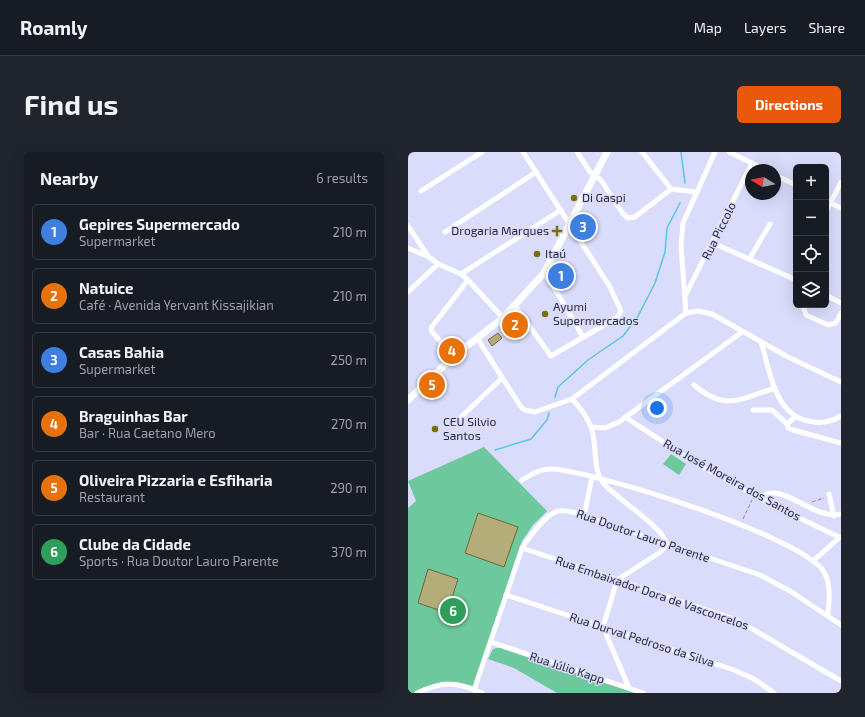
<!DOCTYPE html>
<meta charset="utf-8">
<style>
body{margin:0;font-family:"Exo 2",sans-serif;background:#20242c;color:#f1f3f6}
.controls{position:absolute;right:12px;top:12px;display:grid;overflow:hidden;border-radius:6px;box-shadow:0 4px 16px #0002}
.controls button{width:36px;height:36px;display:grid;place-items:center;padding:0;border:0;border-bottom:1px solid #363941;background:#171b24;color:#f1f3f6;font:20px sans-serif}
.compass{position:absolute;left:337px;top:12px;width:36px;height:36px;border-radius:50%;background:#171b24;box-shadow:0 4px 16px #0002;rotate:280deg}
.you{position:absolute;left:249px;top:256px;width:14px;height:14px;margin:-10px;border:3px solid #fff;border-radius:50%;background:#1a73e8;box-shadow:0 0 0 6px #1a73e833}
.badge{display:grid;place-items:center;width:26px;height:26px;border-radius:50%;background:#ea580c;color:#fff;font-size:13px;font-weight:700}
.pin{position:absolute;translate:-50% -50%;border:2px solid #fff;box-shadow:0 1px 4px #0006}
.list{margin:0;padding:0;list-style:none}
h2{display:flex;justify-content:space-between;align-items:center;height:52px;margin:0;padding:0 16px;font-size:17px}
h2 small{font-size:13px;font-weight:400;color:#9ea1a6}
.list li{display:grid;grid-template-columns:26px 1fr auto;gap:12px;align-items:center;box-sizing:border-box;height:56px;margin:0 8px 8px;padding:0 8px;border:1px solid #363941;border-radius:6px}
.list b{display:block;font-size:15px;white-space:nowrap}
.list p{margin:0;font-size:13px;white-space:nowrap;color:#9ea1a6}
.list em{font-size:13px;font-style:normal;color:#9ea1a6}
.icon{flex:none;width:22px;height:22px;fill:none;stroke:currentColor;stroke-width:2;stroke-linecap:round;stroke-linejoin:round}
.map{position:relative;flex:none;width:433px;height:541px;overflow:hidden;border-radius:6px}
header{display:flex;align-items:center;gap:24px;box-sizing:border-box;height:56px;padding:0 20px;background:#171b24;border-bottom:1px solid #363941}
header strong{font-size:19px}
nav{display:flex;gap:22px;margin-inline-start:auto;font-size:14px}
.intro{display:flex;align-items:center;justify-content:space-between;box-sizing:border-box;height:96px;padding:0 24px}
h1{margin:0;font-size:28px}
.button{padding:10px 18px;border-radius:6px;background:#ea580c;color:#fff;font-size:14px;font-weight:700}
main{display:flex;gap:24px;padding:0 24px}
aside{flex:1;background:#171b24;border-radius:6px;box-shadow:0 4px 16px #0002}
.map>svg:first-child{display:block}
.green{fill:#6dc89d}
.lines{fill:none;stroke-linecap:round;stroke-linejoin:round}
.stream{stroke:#56c6ea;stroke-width:1.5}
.building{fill:#b4ad7a;stroke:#6f6837}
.path{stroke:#8b8da7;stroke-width:1;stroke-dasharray:4 2;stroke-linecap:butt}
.minor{stroke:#fff;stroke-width:5}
.major{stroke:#fff;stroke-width:7}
.poi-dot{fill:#7b6f0d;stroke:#d9dcfa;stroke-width:1.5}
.labels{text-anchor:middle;stroke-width:3;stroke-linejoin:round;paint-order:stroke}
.poi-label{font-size:12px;fill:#28293c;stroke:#d9dcfa;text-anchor:start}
.street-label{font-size:12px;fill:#28293c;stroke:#d9dcfa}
</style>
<header>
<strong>Roamly</strong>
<nav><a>Map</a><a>Layers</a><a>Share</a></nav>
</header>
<div class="intro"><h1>Find us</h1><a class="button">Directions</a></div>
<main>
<aside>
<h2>Nearby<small>6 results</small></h2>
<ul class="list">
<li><span class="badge" style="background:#3f7fe0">1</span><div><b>Gepires Supermercado</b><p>Supermarket</p></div><em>210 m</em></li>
<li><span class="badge" style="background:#e8710a">2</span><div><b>Natuice</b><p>Café · Avenida Yervant Kissajikian</p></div><em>210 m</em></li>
<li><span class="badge" style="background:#3f7fe0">3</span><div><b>Casas Bahia</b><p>Supermarket</p></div><em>250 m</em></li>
<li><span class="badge" style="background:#e8710a">4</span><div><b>Braguinhas Bar</b><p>Bar · Rua Caetano Mero</p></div><em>270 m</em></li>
<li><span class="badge" style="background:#e8710a">5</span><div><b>Oliveira Pizzaria e Esfiharia</b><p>Restaurant</p></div><em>290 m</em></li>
<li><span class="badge" style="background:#2e9e5b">6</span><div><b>Clube da Cidade</b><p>Sports · Rua Doutor Lauro Parente</p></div><em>370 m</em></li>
</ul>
</aside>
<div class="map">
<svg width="433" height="541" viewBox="0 0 433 541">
<rect width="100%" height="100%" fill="#d9dcfa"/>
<!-- green -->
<g class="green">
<polygon points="76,295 139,359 125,373 114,389 66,534 40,530 14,541 0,541 0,356 8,349 0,329"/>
<polygon points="263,302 278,312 271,323 255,312"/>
<polygon points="88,496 92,496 227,541 149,541 106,516 80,507 85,497"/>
</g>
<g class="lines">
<!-- stream -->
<g class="stream">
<polyline points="273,0 277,31"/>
<polyline points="147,245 150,235 180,208 215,184 230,164 247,131 257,100 259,76 272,51"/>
<polyline points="87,298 123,287 139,268 141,261"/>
</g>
</g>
<!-- building -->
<g class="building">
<polygon points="90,181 94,186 84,194 80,188"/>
<polygon points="70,361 110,375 96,415 57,401"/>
<polygon points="20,417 50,427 39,461 10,451"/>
</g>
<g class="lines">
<!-- path -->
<g class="path">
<polyline points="404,350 416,346"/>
<polyline points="335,367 344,348"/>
</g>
<!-- minor -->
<g class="minor">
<polyline points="169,0 182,20 193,28 215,62 220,66 227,65 263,37 288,40"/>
<polyline points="234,0 263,37"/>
<polyline points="321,0 358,18"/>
<polyline points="367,23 388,33"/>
<polyline points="13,39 74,0"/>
<polyline points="418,49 433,56"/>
<polyline points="418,60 433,30"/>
<polyline points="0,74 20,104"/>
<polyline points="37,80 128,20"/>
<polyline points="305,91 388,128"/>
<polyline points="0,96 21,105 30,112 53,122 60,128 95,166"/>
<polyline points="342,106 362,72"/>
<polyline points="136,121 150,142 175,185"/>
<polyline points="53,122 153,58"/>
<polyline points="0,140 30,112"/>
<polyline points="418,143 433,151"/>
<polyline points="277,144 344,11"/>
<polyline points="398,153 396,157 398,163 420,173 428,171 433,161"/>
<polyline points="107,154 143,204 203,169 210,164 213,159 202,135 115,0"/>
<polyline points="278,161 273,94 275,71 307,0"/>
<polyline points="69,186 113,255 117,258 127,260 164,247 278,161 290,159 304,162 380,205 433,230"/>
<path d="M353,190C362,218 366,262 400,269C412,272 423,270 433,264"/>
<polyline points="46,204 24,180 23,176 60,128"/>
<path d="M286,233C318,260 331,247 367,236"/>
<path d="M164,247C172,256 179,264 183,275C190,292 183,319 197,333C209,346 253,375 257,388C259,394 255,398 251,401L209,428L195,475L221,536"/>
<polyline points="345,258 364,258 379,272"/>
<polyline points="217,265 286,310 364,353 433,386"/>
<polyline points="387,265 379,272 380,276 385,278 433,291"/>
<polyline points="51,267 94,226"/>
<polyline points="183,275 197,276 211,270 334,180"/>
<path d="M114,328C124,322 133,316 145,317C192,321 385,382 414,417C424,430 421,448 420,464"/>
<polyline points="421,342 426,364"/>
<path d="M352,346C373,327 405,369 433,362"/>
<polyline points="176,364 184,325"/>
<polyline points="114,396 329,468 433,529"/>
<polyline points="405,409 432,385"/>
<polyline points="98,443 326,518 346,527 366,541"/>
<polyline points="83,490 235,541"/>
<path d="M66,538L114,396C121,386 139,359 152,359C157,358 163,360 168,361L352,423L382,439L433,473"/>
<path d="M9,541C35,529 47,529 74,541"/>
</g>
<!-- major -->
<polyline class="major" points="0,248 46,204 95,166 136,121 199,0"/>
</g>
<!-- markers -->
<g class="poi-dot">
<circle cx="166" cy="46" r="4"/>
<path d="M147 73h4v4h4v4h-4v4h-4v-4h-4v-4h4z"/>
<circle cx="129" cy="102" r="4"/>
<circle cx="137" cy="162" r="4"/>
<circle cx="27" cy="277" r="4"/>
</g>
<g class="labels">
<!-- poi labels -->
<g class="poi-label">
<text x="174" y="50">Di Gaspi</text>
<text x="141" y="83" text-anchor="end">Drogaria Marques</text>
<text x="137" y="106">Itaú</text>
<text x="145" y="159">Ayumi<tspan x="145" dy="14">Supermercados</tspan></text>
<text x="35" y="274">CEU Silvio<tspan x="35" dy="14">Santos</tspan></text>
</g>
<!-- street labels -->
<g class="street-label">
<text transform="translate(311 79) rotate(-64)" y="4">Rua Piccolo</text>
<text transform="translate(324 328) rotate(29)" y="4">Rua José Moreira dos Santos</text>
<text transform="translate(235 384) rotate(19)" y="4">Rua Doutor Lauro Parente</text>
<text transform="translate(244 441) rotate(19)" y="4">Rua Embaixador Dora de Vasconcelos</text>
<text transform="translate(234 488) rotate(18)" y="4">Rua Durval Pedroso da Silva</text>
<text transform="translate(159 516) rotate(18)" y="4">Rua Júlio Kapp</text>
</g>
</g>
</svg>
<div class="controls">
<button>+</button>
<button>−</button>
<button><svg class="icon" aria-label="locate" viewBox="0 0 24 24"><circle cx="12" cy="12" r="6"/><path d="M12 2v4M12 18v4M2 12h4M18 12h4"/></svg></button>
<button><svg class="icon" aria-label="layers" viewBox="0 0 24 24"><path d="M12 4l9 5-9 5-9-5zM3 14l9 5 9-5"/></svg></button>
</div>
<svg class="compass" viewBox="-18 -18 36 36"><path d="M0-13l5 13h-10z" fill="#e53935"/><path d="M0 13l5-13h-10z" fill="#9ea1a6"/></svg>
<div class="you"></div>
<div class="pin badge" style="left:153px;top:124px;background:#3f7fe0">1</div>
<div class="pin badge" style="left:107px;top:173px;background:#e8710a">2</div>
<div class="pin badge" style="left:175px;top:75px;background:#3f7fe0">3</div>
<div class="pin badge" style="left:44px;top:199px;background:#e8710a">4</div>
<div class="pin badge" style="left:24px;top:233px;background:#e8710a">5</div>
<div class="pin badge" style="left:45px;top:459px;background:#2e9e5b">6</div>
</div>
</main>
